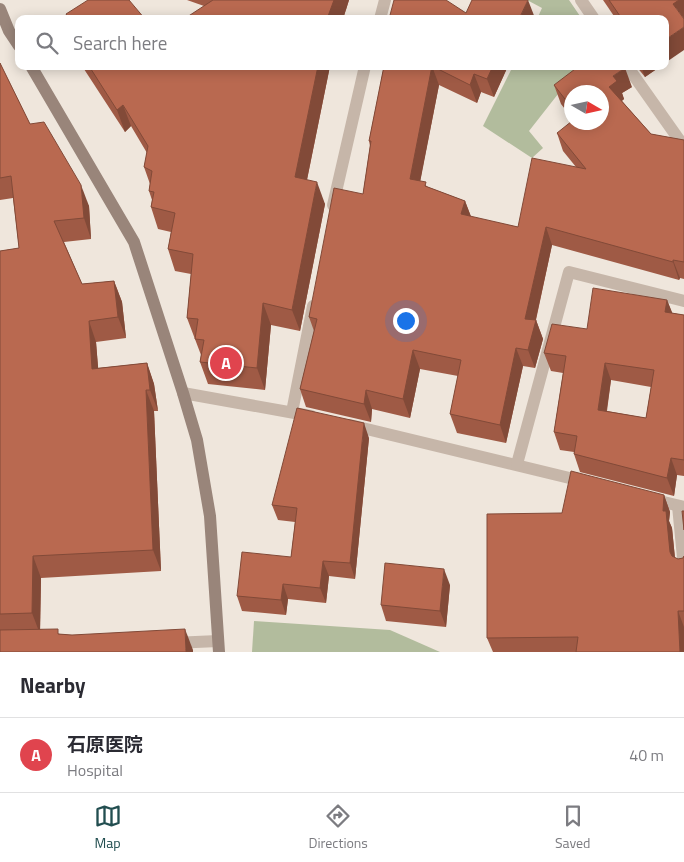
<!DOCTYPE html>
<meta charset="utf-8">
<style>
body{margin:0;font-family:"Titillium Web","Noto Sans JP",sans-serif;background:#f7f7f7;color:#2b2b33}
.compass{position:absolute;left:564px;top:85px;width:45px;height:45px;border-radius:50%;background:#fff;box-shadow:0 2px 12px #0003;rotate:99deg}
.you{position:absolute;left:405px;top:320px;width:18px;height:18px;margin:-12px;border:4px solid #fff;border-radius:50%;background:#1a73e8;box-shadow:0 0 0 8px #1a73e833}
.badge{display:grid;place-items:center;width:32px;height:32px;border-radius:50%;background:#224e50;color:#fff;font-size:16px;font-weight:700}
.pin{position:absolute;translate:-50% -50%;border:2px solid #fff;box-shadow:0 1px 5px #0006}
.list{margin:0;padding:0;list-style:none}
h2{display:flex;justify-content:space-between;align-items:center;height:65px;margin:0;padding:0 20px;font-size:21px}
h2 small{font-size:16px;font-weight:400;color:#7c7c81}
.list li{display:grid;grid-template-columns:32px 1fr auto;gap:15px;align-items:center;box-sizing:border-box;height:75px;padding:0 20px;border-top:1px solid #e1e1e2}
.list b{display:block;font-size:19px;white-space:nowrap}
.list p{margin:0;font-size:16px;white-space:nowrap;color:#7c7c81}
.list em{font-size:16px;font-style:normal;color:#7c7c81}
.icon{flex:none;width:28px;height:28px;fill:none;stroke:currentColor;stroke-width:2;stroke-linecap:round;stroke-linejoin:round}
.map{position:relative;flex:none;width:684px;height:652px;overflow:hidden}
.search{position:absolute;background:#fff;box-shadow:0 2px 12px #0003;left:15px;right:15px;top:15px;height:55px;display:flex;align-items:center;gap:12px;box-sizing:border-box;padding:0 18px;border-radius:10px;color:#7c7c81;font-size:19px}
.sheet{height:140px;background:#fff}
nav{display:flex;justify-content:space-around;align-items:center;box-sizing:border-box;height:70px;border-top:1px solid #e1e1e2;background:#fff;font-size:14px;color:#7c7c81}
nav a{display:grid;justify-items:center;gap:2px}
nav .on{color:#224e50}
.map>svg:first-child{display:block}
.green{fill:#b2bc9d}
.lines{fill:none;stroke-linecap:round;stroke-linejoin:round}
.street{stroke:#c6b6a9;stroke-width:12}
.secondary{stroke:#99857a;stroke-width:12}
.wall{fill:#9f5a45;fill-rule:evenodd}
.shaded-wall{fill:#824a38}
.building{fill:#b96950;stroke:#824a38;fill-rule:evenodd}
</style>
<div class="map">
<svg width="684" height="652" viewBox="0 0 684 652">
<rect width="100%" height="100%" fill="#efe6dc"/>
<!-- green -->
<g class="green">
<polygon points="527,0 569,0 582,19 537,19 542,8"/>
<polygon points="513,66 580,66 529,131 543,148 532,158 483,126"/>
<polygon points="254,621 390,630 440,652 252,652"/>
</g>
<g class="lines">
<!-- street -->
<g class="street">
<polyline points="581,0 594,19"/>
<polyline points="380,19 385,0"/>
<polyline points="627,66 680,141 684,142"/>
<polyline points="333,205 365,66"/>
<polyline points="183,393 311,416"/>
<polyline points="292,412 313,306"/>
<polyline points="350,425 586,482"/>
<polyline points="517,464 569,272 684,301"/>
<polyline points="651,499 684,507"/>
<polyline points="678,506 684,568"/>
<polyline points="173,643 218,641"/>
</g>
<!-- secondary -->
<g class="secondary">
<polyline points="0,9 9,31 19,46"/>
<polyline points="31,66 134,242 183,393 197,440 210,516 219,652"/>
</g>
</g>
<!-- wall -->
<g class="wall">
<polygon points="187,0 349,0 343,19 204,6"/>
<polygon points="603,0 684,0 665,19 616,19"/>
<polygon points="0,63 30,124 89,206 91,239 64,242 82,284 114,281 122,302 126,338 96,342 98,368 147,363 154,384 158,411 154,411 161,571 41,578 40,629 60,634 193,650 0,652 0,251 19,248 13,198 0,200"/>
<polygon points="82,66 330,66 307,180 325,204 300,331 271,325 265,390 208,384 200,362 201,355 187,318 191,274 175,271 168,249 171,232 158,229 151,207 152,200 149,191 150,184 144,167 147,153 131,126 125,132"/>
<polygon points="384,66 508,66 494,97 481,92 477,103 439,85 420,181 428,187 465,201 471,217 518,227 576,167 563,151 557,133 602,122 572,92 572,118 561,104 554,85 632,87 622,93 624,99 622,101 651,134 684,140 684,279 680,278 679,280 552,245 536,320 543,339 535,368 523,366 506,443 457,433 450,414 458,376 420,369 410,418 372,409 371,422 306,407 300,389 314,331 309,317 363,194 370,146 369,141"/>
<polygon points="636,66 661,66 645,77"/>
<path d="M667,300L672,313L684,315V476L677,475L674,496L580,472L574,454V452L560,450L554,432L563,373L551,371L544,353L587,329ZM611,380L651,387L646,418L607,411Z"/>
<polygon points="369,438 355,579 329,576 326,603 288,599 286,615 242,611 237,596 291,557 295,522 278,520 272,505"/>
<polygon points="664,495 670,512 669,521 672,528 675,558 678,559 683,558 684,556 684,652 493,652 487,638 562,513"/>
<polygon points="450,585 446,627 386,621 381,605"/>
</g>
<!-- shaded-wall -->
<g class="shaded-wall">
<polygon points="334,0 349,0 343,19 327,19"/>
<polygon points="528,0 535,18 534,19 519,19"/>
<polygon points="679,0 684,0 684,19 673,4"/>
<polygon points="684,27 684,50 665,63 665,40"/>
<polygon points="318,66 330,66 303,199 295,177"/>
<polygon points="432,66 439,85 417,198 410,179"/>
<polygon points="493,66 508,66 494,97 487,79"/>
<polygon points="641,66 661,66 645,77"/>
<polygon points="625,68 632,87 622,93 624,99 616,105 609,87 613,76"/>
<polygon points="474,74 481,92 477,103 470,85"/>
<polygon points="123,105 131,126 125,132 117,110"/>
<polygon points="317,182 325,204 300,331 292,310"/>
<polygon points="81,185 89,206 91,239 84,218"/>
<polygon points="465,201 472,219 461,214"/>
<polygon points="546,227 552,245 535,323 536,320 543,339 535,368 528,350 525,319"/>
<polygon points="673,260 680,278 679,280 673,262"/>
<polygon points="114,281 122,302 126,338 118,317"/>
<polygon points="667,300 674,317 665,312"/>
<polygon points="263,303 271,325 265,390 257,368"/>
<polygon points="89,321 96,342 100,390 92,369"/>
<polygon points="516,348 523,366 506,443 500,425"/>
<polygon points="413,350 420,369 410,418 403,399"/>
<polygon points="147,363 154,384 158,411 150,390"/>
<polygon points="605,363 611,380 604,428 598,410"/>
<polygon points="146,390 154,411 161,571 153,550"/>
<polygon points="366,390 372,409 371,422 364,404"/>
<polygon points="364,423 369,438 355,579 350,563"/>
<polygon points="671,458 677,475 674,496 667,478"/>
<polygon points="664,495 670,512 669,521 672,528 676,569 670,552 663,511"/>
<polygon points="33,556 41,578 40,634 32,613"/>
<polygon points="323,561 329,576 326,603 320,588"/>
<polygon points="444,569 450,585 446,627 440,611"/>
<polygon points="283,584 288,599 286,615 281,600"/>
<polygon points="678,611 684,627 684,652 680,652"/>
<polygon points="185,629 193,650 193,652 186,652"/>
</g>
<!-- building -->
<g class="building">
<polygon points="88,0 129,0 145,19 69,19 66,14"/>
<polygon points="213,0 334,0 327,19 184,19"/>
<polygon points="394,0 446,0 466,13 472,0 528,0 519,19 389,19"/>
<polygon points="609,0 679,0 673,4 684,19 684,27 665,40 665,19 622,19"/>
<polygon points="0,63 30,124 44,122 81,185 84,218 54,221 82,284 114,281 118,317 89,321 92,369 147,363 150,390 146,390 153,550 33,556 32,613 0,614 0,251 19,248 11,176 0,178"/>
<polygon points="89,66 318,66 295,177 317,182 292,310 263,303 257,368 200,362 204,340 195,339 198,319 187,318 193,254 168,249 175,213 151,207 154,192 149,191 152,171 144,167 148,146 123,105 117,110"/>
<polygon points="384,66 493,66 487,79 474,74 470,85 432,66 410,179 426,182 425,186 465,201 461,214 518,227 532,158 586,169 557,133 572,121 572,122 602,122 602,92 572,92 572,108 554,85 579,66 624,66 625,68 613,76 617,81 609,87 651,134 684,140 684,262 673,260 673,262 546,227 525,319 536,320 528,350 516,348 500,425 450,414 461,360 413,350 403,399 366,390 364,404 300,389 317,319 309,317 334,188 363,194 371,141 369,141"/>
<path d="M593,288L667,300L665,312L684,315V460L671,458L667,478L574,454L577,436L554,432L566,356L544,353L552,324L587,329ZM605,363L654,370L646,418L598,410Z"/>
<polygon points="297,408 364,423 350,563 323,561 320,588 283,584 281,600 237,596 242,552 291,557 297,508 272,505"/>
<polygon points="571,471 664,495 663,511 666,511 670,552 672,556 678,559 683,558 684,556 684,611 678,611 680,652 576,652 578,637 487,638 487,514 562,513"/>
<polygon points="682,511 684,511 684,530"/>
<polygon points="385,563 444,569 440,611 381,605"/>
<polygon points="58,629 58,634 72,635 185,629 186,652 0,652 0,630"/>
</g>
</svg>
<svg class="compass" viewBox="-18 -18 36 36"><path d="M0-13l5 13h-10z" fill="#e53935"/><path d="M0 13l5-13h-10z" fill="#7c7c81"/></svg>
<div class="you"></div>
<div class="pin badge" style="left:226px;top:363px;background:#e0444e">A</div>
<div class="search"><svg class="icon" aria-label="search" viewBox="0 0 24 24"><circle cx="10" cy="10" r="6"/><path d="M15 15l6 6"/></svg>Search here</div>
</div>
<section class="sheet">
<h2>Nearby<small></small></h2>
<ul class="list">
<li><span class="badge" style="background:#e0444e">A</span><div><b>石原医院</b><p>Hospital</p></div><em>40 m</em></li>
</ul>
</section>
<nav>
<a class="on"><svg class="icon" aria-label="map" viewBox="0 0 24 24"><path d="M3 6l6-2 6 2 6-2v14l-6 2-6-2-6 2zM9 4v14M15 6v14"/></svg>Map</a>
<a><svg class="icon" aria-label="directions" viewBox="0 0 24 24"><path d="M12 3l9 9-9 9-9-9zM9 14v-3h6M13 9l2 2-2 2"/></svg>Directions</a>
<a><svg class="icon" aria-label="saved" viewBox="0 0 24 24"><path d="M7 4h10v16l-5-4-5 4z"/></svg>Saved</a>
</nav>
